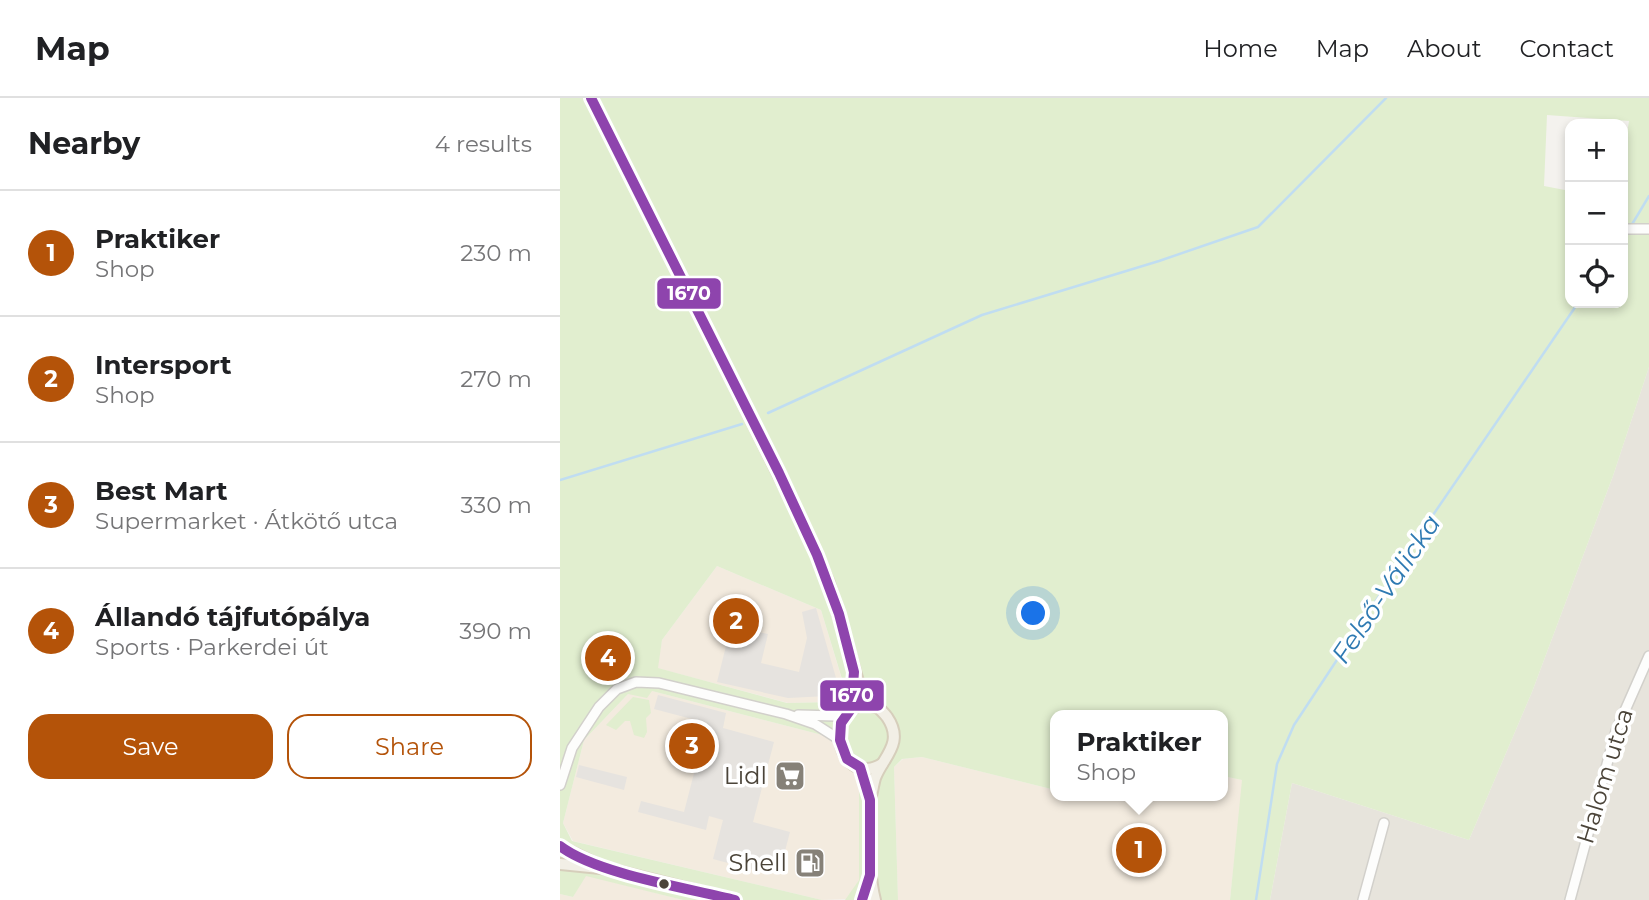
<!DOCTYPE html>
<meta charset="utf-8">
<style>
body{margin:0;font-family:Montserrat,sans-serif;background:#f6f6f6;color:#202124}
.controls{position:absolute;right:21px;top:21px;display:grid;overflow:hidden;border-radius:14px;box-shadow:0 4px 10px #0003}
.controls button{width:63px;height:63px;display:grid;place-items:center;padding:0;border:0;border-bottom:2px solid #e0e0e0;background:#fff;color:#202124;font:35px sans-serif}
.you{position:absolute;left:474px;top:516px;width:24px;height:24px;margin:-18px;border:5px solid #fff;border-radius:50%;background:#1a73e8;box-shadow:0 0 0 10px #1a73e833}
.badge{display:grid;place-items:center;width:46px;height:46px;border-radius:50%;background:#b45309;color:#fff;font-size:23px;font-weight:700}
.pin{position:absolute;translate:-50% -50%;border:4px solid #fff;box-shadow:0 2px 7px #0006}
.popup{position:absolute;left:490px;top:612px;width:178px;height:91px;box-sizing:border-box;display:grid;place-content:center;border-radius:14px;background:#fff;filter:drop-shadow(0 2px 5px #0005);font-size:23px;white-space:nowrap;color:#757577}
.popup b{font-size:26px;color:#202124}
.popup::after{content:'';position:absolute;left:50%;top:100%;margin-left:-14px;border:14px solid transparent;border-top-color:#fff}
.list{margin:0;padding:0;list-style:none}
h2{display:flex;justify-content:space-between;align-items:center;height:91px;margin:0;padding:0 28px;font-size:30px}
h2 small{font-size:23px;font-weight:400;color:#757577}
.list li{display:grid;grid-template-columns:46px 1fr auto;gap:21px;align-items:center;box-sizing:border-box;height:126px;padding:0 28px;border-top:2px solid #e0e0e0}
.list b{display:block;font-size:26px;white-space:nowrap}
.list p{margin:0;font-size:23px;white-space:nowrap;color:#757577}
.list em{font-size:23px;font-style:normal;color:#757577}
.actions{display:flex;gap:14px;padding:21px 28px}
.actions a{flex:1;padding:16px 0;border:2px solid #b45309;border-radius:21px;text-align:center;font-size:24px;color:#b45309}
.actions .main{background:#b45309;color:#fff}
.icon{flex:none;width:38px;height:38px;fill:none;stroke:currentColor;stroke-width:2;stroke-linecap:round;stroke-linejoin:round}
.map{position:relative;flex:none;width:1089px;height:802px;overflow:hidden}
header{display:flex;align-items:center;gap:42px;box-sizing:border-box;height:98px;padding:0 35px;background:#fff;border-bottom:2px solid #e0e0e0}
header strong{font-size:33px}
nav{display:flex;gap:38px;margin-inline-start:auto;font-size:24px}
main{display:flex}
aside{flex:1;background:#fff}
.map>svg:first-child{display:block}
.residential{fill:#e7e4dc}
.commercial{fill:#f3ebdf}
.green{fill:#e1eecf;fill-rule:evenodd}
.parking{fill:#e6e3df}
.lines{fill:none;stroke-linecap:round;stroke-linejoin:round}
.stream{stroke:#c0ddf1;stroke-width:2.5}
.minor-casing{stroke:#d2d0cb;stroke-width:12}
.major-casing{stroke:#d6cebb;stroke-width:14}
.minor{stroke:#fdfdfc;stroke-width:9}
.major{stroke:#f2efe6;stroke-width:10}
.bus-1-casing{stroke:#fff;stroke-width:16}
.bus-1{stroke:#8e44ad;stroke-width:10}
.bus-dot{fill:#4b4439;stroke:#fff;stroke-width:2.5}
.labels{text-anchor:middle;stroke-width:7;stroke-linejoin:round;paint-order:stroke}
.poi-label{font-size:24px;fill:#4b4439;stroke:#fff;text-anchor:end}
.street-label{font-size:24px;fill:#4b4439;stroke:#fff}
.water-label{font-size:26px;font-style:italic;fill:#2e7ab2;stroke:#fff}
.line-badge{stroke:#fff;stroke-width:2.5}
.badge-label{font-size:19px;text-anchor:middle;font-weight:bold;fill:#fff}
</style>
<header>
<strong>Map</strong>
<nav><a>Home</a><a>Map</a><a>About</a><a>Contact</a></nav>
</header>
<main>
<aside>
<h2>Nearby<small>4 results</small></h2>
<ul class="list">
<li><span class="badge">1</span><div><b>Praktiker</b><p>Shop</p></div><em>230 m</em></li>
<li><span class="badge">2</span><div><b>Intersport</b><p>Shop</p></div><em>270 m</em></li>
<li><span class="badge">3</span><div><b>Best Mart</b><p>Supermarket · Átkötő utca</p></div><em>330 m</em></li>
<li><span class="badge">4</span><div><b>Állandó tájfutópálya</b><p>Sports · Parkerdei út</p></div><em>390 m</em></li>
</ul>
<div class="actions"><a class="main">Save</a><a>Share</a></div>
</aside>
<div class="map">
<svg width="1089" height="802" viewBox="0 0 1089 802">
<rect width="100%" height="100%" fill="#f4f2ee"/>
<!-- residential -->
<polygon class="residential" points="1089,269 1089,802 710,802 732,685 909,742 972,594 1053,378"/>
<!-- commercial -->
<g class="commercial">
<polygon points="157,468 261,512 286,595 275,604 228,605 97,570 102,542"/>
<polygon points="92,593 270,639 287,669 299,679 299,782 287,801 262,802 13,743 3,725 24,642 68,596"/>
<polygon points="362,659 495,692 495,698 518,698 534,702 535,698 663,698 663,678 683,682 670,802 338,802 334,669 343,661"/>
<polygon points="25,777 123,802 0,802 0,796 13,799"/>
</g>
<!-- green -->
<g class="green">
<path d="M0,0H1089V269L1053,378L972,594L909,742L732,685L710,802H670L682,682L663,678V617H495V692L362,659L342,661L334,669L338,802H285L299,782V679L287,669L270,639L92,593L87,600L68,596L24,642L3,725L12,743L262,802H123L26,778L13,799L0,796ZM987,17L1069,23L1063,61V205H1010V93L984,88ZM157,468L261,512L286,594L275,604L227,605L98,570L102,542Z"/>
<polygon points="73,599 89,602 91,615 86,620 87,634 84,640 74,637 70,623 65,623 56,632 46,627"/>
</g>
<!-- parking -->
<g class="parking">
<polygon points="256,510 278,587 267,598 228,600 157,584 171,528 208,536 201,565 239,574 247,540 242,514"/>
<polygon points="98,597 166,615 163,630 214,644 193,724 230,734 225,753 194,772 153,761 163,722 149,718 146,732 78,714 81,703 124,714 147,625 94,611"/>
<polygon points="19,667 67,679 64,692 16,679"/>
</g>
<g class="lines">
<!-- stream -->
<g class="stream">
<polyline points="1071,128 1089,98"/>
<polyline points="208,315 422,217 599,163 698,129 826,0"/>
<polyline points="0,382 182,326"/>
<polyline points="696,802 717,666 734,627 860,436 1018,205"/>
</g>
<!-- minor casing -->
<g class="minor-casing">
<g id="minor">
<polyline points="1063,131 1089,131"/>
<polyline points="238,617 276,618 287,615"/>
<polyline points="0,687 12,650 39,609 57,591 76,584 99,585 226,616 255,626 280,642"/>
<polyline points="803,802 824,725"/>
<polyline points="1010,802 1056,633 1089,558"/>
</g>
</g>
<!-- major casing -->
<g class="major-casing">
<g id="major">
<path d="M31,0L242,424L269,485L300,590C307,602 319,608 327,619C345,645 323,659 315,680C313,687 312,695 310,702"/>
<path d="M316,609C258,594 276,694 322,666"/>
<polyline points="291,611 294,580"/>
<path d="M300,669C320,715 303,756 315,802"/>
<polyline points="1,749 35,765"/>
<polyline points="0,766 50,771 175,802"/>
<polyline points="302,802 309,780"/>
</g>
</g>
<!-- minor -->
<use href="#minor" class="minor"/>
<!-- major -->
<use href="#major" class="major"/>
<!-- bus-1 casing -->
<g class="bus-1-casing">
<g id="bus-1">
<polyline points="31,0 219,375 257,457 279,516 294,574 291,611 281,625 280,642 287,661 300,669 310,702 310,777 302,802"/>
<path d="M0,748C37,776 128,790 175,802"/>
</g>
</g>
<!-- bus-1 -->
<use href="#bus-1" class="bus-1"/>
</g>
<!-- icons -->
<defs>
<g id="supermarket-square" transform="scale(1.575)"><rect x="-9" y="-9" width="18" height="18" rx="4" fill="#868178" stroke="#fff"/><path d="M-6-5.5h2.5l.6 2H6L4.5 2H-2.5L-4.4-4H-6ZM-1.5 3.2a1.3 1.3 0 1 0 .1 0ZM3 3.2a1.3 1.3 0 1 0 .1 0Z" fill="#fff"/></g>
<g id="fuel-square" transform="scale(1.575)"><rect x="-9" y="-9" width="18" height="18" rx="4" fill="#868178" stroke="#fff"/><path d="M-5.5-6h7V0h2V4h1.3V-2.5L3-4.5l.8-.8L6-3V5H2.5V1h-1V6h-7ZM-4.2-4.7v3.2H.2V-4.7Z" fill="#fff"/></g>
</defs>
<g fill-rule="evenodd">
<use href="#supermarket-square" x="230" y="678"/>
<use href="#fuel-square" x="250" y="765"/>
</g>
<!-- markers -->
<circle class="bus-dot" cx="104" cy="786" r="6"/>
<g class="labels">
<!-- poi labels -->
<g class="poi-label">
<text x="207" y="686">Lidl</text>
<text x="227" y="773">Shell</text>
</g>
<!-- street labels -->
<g class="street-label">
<text transform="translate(1045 678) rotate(-73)" y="8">Halom utca</text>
</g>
<!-- water labels -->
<g class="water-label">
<text transform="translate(826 491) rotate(-56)" y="9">Felső-Válicka</text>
</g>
</g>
<g class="line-badge">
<rect x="96" y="179" width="66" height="33" rx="7" fill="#8e44ad"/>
<rect x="259" y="581" width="66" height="33" rx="7" fill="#8e44ad"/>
</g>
<g class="badge-label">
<text x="129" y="202">1670</text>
<text x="292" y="604">1670</text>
</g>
</svg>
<div class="controls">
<button>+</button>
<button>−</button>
<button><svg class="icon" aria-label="locate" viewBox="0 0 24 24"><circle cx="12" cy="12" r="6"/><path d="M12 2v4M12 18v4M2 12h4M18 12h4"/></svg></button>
</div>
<div class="you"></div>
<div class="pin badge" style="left:579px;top:752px">1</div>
<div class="popup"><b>Praktiker</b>Shop</div>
<div class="pin badge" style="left:176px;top:523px">2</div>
<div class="pin badge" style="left:132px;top:648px">3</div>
<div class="pin badge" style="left:48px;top:560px">4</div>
</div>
</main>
